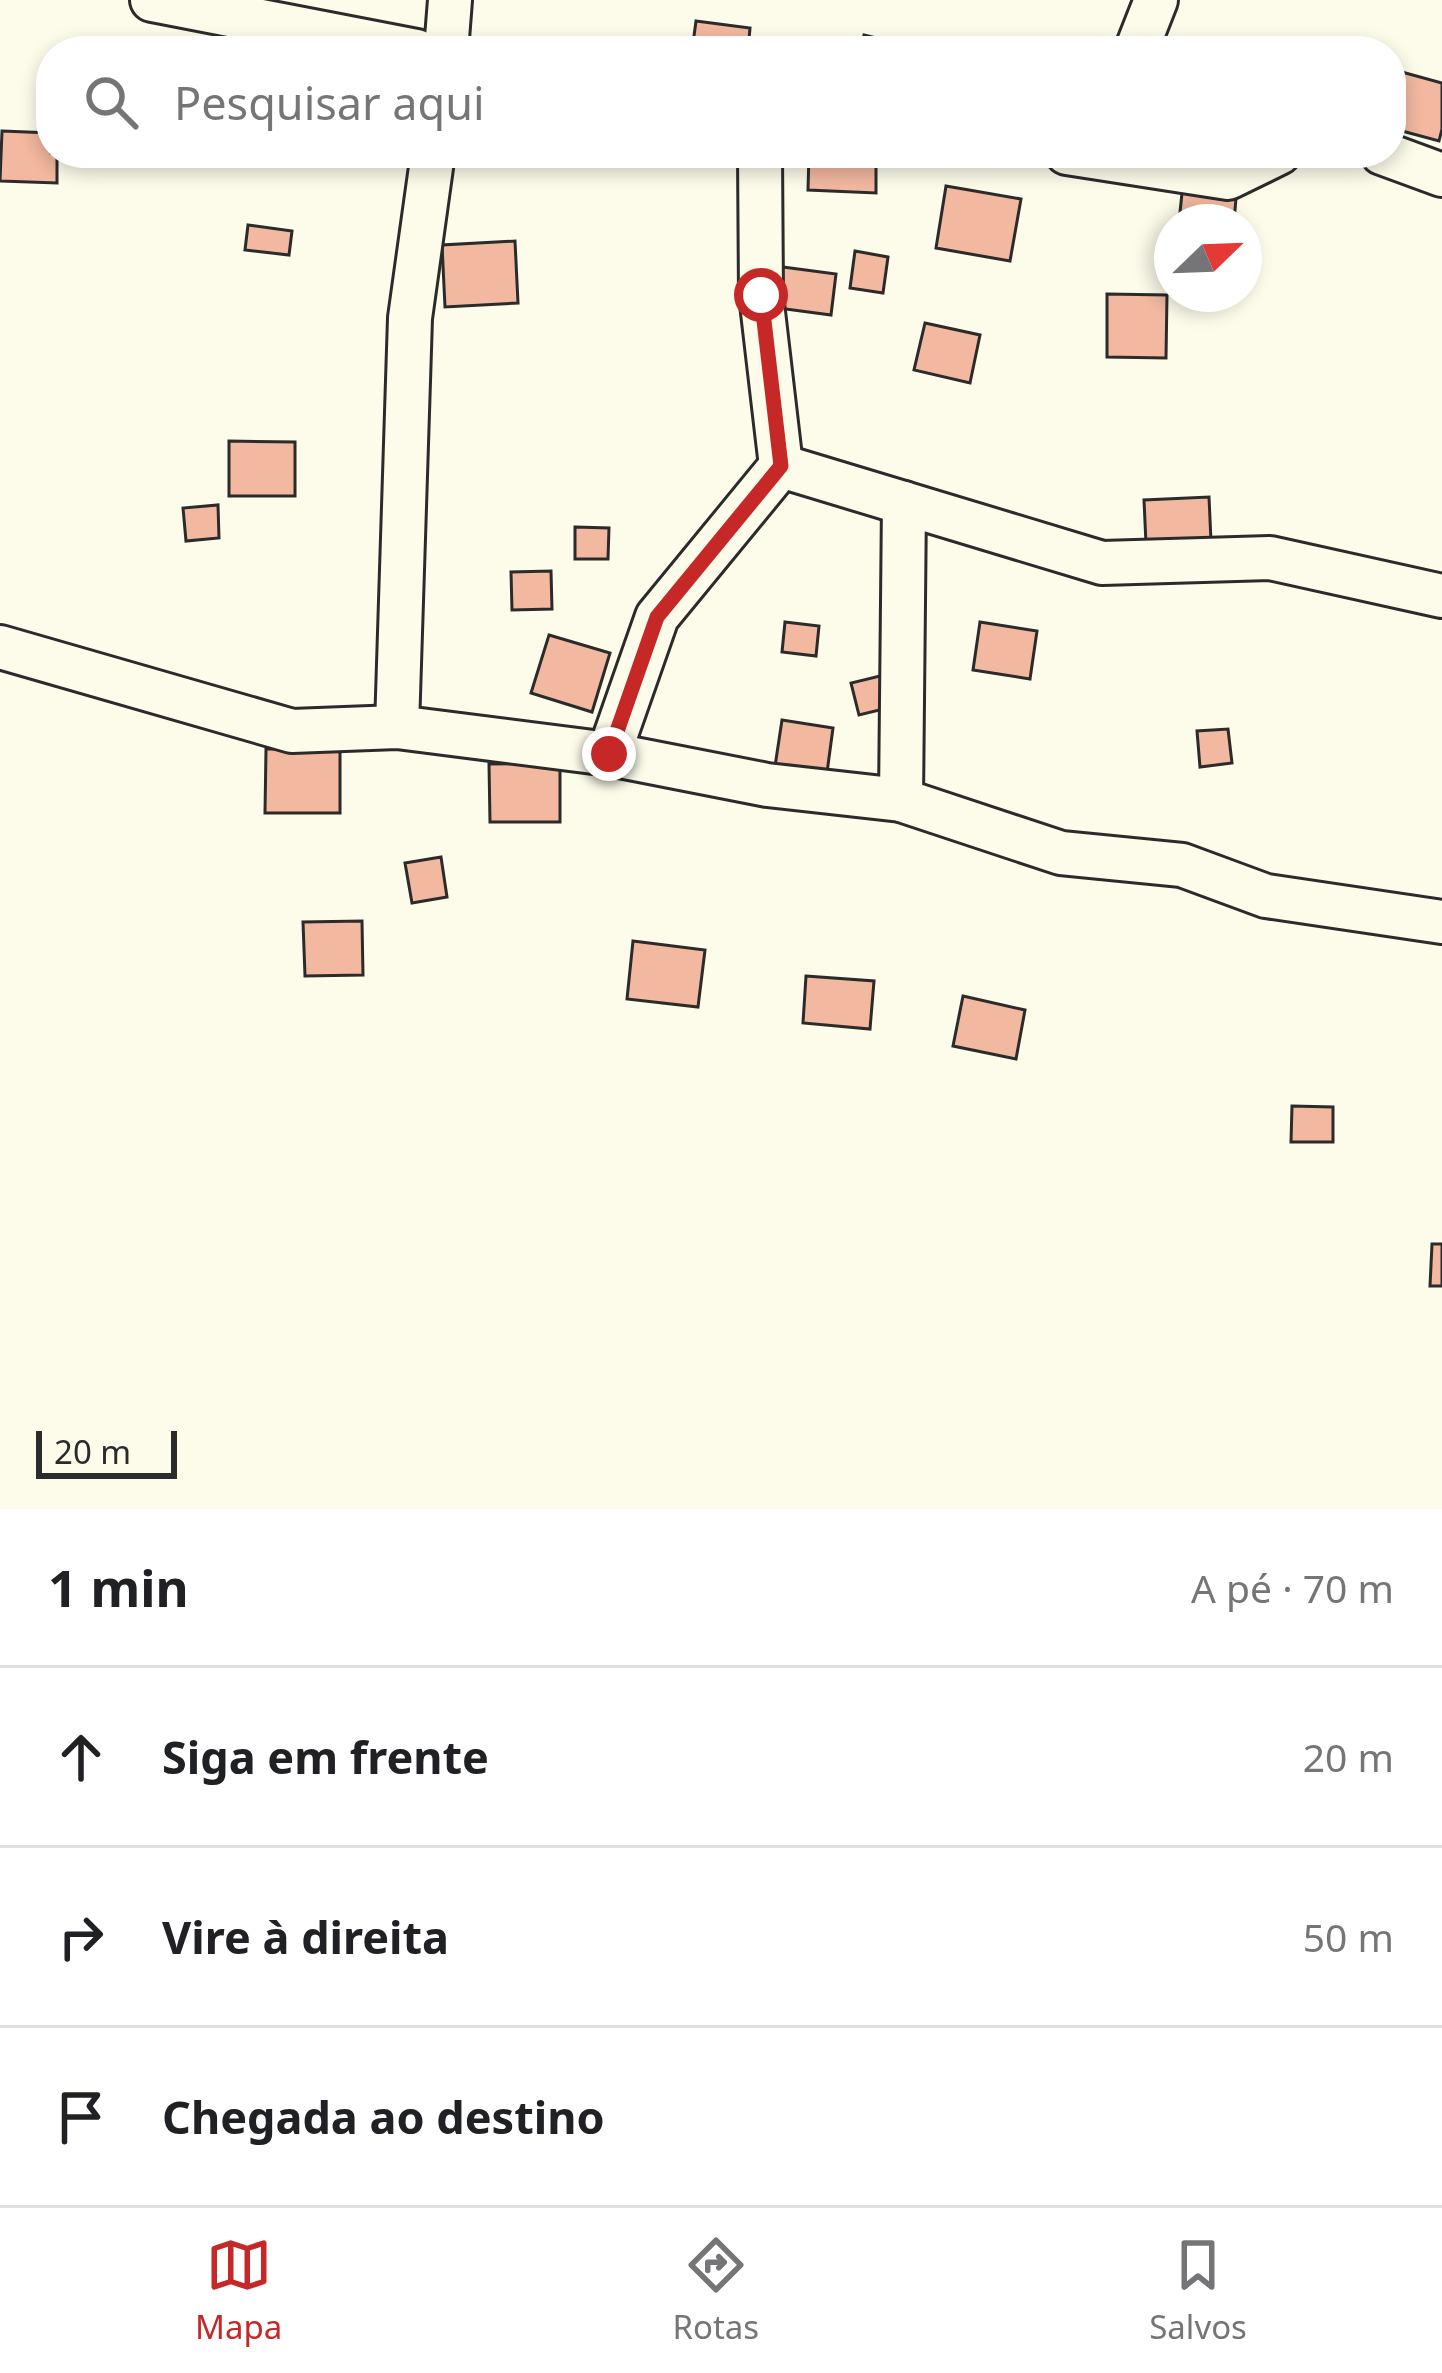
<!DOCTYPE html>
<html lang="pt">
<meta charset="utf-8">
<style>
body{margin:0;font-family:"Noto Sans",sans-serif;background:#f6f6f6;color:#202124}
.compass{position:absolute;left:1154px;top:204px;width:108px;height:108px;border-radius:50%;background:#fff;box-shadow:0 6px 18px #0003;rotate:67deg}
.scale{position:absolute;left:36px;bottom:30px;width:141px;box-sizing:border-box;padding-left:12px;border:6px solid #2b2b2b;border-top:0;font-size:33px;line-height:42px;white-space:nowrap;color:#2b2b2b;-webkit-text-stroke:9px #fdfbea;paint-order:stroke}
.stop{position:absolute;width:36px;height:36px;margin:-27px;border:9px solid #c62828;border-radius:50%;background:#fff}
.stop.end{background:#c62828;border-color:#fff;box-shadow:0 3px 12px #0008}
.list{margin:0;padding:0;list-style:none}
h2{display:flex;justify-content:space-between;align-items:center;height:156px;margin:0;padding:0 48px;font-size:51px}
h2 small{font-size:39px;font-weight:400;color:#757577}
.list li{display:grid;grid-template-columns:78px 1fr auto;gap:36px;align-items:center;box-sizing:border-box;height:180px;padding:0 48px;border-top:3px solid #e0e0e0}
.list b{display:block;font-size:45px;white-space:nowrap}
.list em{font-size:39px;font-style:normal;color:#757577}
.icon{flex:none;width:66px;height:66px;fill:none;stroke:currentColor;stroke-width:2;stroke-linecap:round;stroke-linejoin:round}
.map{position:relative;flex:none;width:1442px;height:1509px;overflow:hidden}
.search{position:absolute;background:#fff;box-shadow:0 6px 18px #0003;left:36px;right:36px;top:36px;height:132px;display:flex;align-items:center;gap:30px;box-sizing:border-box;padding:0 42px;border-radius:48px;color:#757577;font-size:45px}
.sheet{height:696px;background:#fff}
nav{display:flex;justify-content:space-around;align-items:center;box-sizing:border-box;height:168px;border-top:3px solid #e0e0e0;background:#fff;font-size:33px;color:#757577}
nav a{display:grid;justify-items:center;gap:6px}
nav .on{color:#c62828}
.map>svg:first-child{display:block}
.building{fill:#f2b8a0;stroke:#2b2b2b;stroke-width:3}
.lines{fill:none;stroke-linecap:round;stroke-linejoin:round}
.street-casing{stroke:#2b2b2b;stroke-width:48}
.street{stroke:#fdfbea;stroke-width:42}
.route{stroke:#c62828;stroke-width:15}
</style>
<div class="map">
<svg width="1442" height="1509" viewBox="0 0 1442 1509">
<rect width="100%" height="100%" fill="#fdfbea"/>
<!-- building -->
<g class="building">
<polygon points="696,21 750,28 748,51 692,51"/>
<polygon points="864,35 924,50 924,51 861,51"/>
<polygon points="1391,69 1442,83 1442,129 1439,141 1391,128"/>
<polygon points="2,131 51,133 51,153 57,153 57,183 0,181"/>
<polygon points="809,153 876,153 876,193 808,190"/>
<polygon points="946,186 1021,199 1010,261 936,248"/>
<polygon points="1182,193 1236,198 1234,222 1179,222"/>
<polygon points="248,225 292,231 289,255 245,250"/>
<polygon points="515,241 518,303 445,307 442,245"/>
<polygon points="855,251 888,257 883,293 850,288"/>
<polygon points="783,267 836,274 831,315 778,308"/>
<polygon points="1107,294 1167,295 1166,358 1107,357"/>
<polygon points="925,323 980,335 970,383 914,370"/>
<polygon points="229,441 295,442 295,496 229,496"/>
<polygon points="1209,497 1211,541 1146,544 1144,500"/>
<polygon points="218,505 219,538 186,541 183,508"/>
<polygon points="575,527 609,528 608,559 575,559"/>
<polygon points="551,571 552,609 512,610 511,572"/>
<polygon points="785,622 819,626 816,656 782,652"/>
<polygon points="980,622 1037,631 1030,679 973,670"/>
<polygon points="549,635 610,653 592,712 531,693"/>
<polygon points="884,675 892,707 859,715 851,683"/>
<polygon points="782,720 833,728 826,780 774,773"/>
<polygon points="1228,729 1232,763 1200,767 1197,731"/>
<polygon points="266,749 340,749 340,813 265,813"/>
<polygon points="560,763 560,822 490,822 489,764"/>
<polygon points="441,857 447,897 412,903 405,863"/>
<polygon points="362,921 363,975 305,976 303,922"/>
<polygon points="633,941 705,950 698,1007 627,999"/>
<polygon points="806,976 874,981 870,1029 803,1023"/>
<polygon points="963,996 1025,1010 1016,1059 953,1046"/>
<polygon points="1292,1106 1333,1107 1333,1142 1291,1142"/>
<polygon points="1432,1244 1442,1244 1442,1286 1430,1286"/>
</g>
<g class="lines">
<!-- street casing -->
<g class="street-casing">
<g id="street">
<polyline points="152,0 417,51"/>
<polyline points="446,51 450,0"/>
<polyline points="1136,51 1156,0"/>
<polyline points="1067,153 1228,178 1279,153"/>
<polyline points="1382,153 1442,175"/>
<polyline points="781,466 1102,563 1270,558 1442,596"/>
<polyline points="0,647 292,731 397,727 609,754 767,785 901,800 1061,853 1182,865 1266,896 1442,922"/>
<polyline points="397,727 410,318 433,153"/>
<polyline points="609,754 657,617 781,466 761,295 760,153"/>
<polyline points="901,800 904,503"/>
</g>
</g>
<!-- street -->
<use href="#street" class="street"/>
</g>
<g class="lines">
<!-- route -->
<polyline class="route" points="609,754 657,617 781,466 761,295"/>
</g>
</svg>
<svg class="compass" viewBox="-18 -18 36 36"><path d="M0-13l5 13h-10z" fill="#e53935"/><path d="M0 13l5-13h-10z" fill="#757577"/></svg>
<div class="scale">20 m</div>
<div class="stop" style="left:761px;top:295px"></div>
<div class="stop end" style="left:609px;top:754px"></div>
<div class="search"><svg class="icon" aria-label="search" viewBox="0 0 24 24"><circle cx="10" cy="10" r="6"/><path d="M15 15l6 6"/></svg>Pesquisar aqui</div>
</div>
<section class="sheet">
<h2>1 min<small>A pé · 70 m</small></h2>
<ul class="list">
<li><svg class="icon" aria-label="ahead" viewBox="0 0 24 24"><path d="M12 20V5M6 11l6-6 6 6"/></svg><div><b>Siga em frente</b></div><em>20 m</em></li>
<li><svg class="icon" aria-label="right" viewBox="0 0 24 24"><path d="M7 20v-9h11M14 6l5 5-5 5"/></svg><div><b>Vire à direita</b></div><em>50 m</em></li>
<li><svg class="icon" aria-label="arrive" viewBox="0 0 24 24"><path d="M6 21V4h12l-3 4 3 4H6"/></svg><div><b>Chegada ao destino</b></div></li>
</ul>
</section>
<nav>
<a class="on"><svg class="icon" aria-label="map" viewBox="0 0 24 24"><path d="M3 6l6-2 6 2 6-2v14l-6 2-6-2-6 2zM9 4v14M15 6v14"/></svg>Mapa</a>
<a><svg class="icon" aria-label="directions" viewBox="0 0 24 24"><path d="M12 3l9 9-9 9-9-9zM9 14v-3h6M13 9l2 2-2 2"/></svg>Rotas</a>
<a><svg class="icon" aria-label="saved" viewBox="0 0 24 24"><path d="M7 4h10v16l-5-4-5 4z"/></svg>Salvos</a>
</nav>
